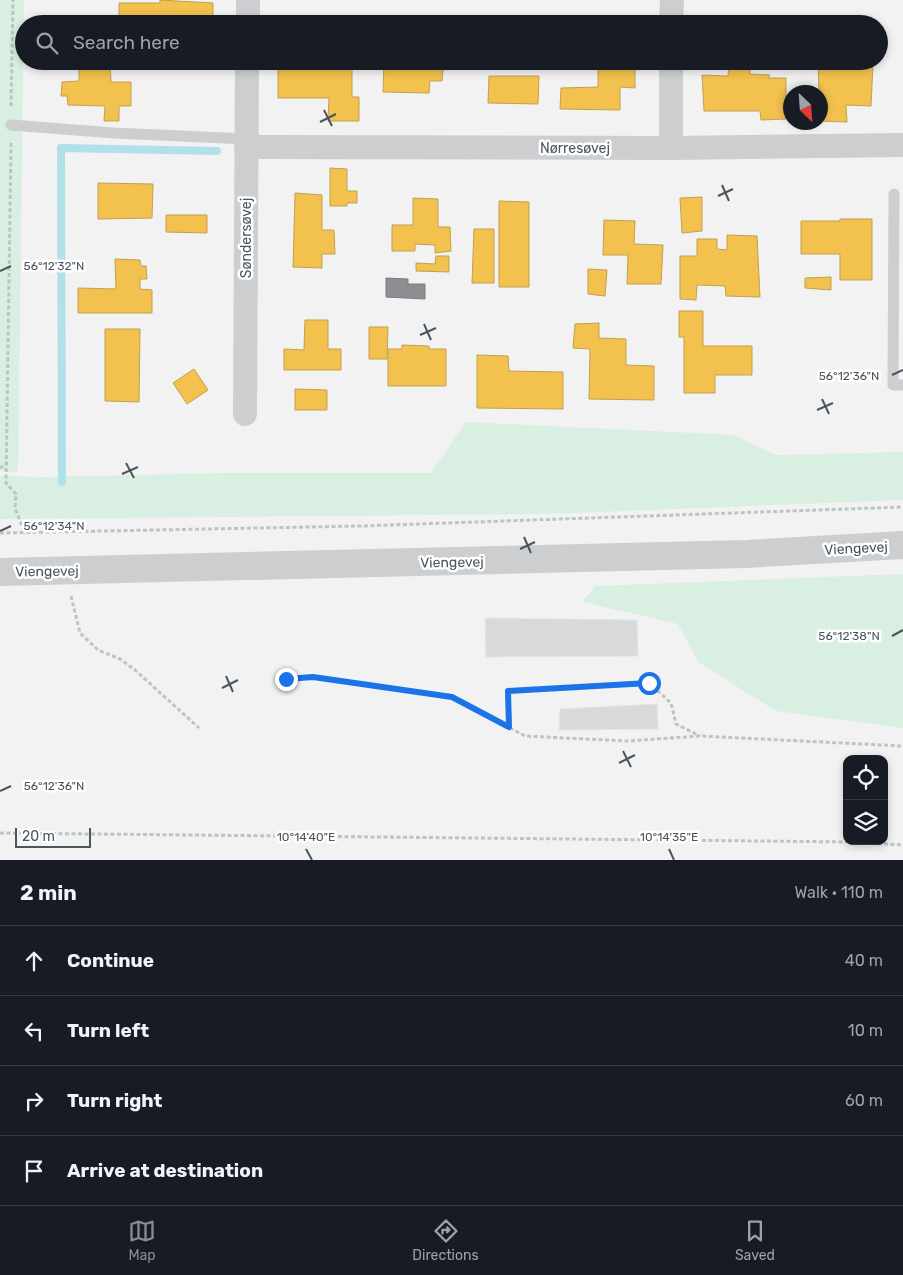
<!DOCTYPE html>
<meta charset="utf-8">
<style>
body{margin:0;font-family:Rubik,sans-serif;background:#242831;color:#f1f3f6}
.controls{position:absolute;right:15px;bottom:15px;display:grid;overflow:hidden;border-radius:10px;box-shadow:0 2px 8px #0003}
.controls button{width:45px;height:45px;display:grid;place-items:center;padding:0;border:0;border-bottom:1px solid #363941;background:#171b24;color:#f1f3f6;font:25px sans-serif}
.compass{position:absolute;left:783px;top:85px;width:45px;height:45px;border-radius:50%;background:#171b24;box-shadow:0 2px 8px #0003;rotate:155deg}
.scale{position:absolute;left:15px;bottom:12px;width:76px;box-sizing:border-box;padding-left:5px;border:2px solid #4a555e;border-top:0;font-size:14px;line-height:18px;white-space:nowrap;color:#4a555e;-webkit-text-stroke:4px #fff;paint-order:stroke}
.stop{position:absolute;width:15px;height:15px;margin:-11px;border:4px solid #1a73e8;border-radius:50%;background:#fff}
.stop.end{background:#1a73e8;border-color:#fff;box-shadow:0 1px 5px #0008}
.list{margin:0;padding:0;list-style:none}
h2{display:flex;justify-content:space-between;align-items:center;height:65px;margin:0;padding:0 20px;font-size:21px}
h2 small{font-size:16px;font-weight:400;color:#9ea1a6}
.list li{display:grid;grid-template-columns:32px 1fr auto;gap:15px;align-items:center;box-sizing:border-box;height:70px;padding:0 20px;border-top:1px solid #363941}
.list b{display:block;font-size:19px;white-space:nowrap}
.list em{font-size:16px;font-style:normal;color:#9ea1a6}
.icon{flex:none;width:28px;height:28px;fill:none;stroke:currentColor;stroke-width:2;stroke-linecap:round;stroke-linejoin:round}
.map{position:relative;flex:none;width:903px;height:860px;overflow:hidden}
.search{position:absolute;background:#171b24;box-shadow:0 2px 8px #0003;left:15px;right:15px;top:15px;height:55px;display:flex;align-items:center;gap:12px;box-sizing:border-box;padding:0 18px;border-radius:28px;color:#9ea1a6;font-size:19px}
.sheet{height:345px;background:#171b24}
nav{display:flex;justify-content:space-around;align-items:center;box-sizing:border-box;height:70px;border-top:1px solid #363941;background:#171b24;font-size:14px;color:#9ea1a6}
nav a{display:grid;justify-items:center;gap:2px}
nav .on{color:#858c92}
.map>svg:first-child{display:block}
.green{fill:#d9efe1}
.homes{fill:#f2c14e;stroke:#c0a153}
.industry{fill:#8d8d92;stroke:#797c82}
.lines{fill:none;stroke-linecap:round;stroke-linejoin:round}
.stream{stroke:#b0e0ea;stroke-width:8}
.building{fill:#d8d9db;stroke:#e4e4e5}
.path{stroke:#bbc6c2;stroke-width:3;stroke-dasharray:4 2.5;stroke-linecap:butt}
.service{stroke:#ccced0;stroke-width:11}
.minor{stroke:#ccced0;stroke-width:24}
.tertiary{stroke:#ccced0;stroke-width:28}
.route{stroke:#1a73e8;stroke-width:6}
.ticks{fill:none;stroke:#4a555e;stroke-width:2}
.labels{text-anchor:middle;stroke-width:5;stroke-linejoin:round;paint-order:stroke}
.street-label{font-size:14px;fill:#4a555e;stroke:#fff}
.ticks-label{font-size:12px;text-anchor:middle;fill:#4a555e;stroke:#fff;stroke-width:5;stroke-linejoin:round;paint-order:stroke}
</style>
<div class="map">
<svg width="903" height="860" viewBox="0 0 903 860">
<rect width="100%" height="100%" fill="#f2f2f2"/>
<!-- green -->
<g class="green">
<polygon points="0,0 24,0 18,472 0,471"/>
<polygon points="466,422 734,435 776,455 903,452 903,500 549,514 0,519 0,476 42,477 226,473 431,473"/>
<polygon points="903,574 903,728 776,711 698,662 678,624 582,602 595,586"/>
</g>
<!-- homes -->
<g class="homes">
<polygon points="160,0 213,3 213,24 119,24 119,3 160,3"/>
<polygon points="79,61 110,61 111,82 131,82 131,106 119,106 119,121 104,121 105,106 68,105 67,96 61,96 62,82 79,81"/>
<polygon points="278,61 300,61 300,67 352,67 352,97 359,97 359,121 328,121 329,98 278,98"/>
<polygon points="384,61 444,61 442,81 430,81 429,93 383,92"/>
<polygon points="598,61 635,61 635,88 620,87 620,110 560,109 561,88 598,87"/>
<polygon points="729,61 750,61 750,74 770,75 768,78 786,78 786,119 761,120 760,111 704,111 702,75 728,76"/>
<polygon points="818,64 873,64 871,106 846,105 847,122 820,121"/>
<polygon points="489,76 539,76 538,104 488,103"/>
<polygon points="330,168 347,169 347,191 357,191 357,203 347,203 347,206 330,206"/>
<polygon points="98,183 153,184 152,218 98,219"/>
<polygon points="295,193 322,195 322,230 334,230 335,254 322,254 322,268 293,267"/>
<polygon points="702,197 702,231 682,233 680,198"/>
<polygon points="413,198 438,199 438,227 450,227 451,251 435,253 435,245 415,244 415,251 392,251 392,225 413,225"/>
<polygon points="499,201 529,202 529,287 499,287"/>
<polygon points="166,215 207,215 207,233 166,232"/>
<polygon points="840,219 872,219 872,280 840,280 840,254 801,254 801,221 840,221"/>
<polygon points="604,220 635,221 634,244 663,245 661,284 627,284 628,255 603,255"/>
<polygon points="474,229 494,229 494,283 472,283"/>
<polygon points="727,235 757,236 760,297 726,296 725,286 697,285 696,300 680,299 680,256 697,256 697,239 717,239 717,249 727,250"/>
<polygon points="436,256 449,256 449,272 416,271 416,263 435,264"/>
<polygon points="115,259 140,260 141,266 146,266 147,279 140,279 140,289 152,290 152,313 78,313 78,288 116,289"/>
<polygon points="588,269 607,270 605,296 588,294"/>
<polygon points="831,277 831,290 805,288 805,278"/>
<polygon points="679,311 703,311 703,346 752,346 752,375 715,375 715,393 684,393 684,337 679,337"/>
<polygon points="305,320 328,320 328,349 341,349 341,370 284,370 284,349 304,350"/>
<polygon points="599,323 599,338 626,339 626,365 654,366 654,400 589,399 590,349 573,348 575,324"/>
<polygon points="369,327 388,327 387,359 369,359"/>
<polygon points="105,329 140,329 139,402 105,401"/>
<polygon points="402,345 429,346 429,349 446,349 446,386 388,386 388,349 402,349"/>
<polygon points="477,355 508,356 509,371 563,372 563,409 477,408"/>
<polygon points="194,369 208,390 187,404 173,383"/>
<polygon points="295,389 327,390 327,410 295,410"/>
</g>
<!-- industry -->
<polygon class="industry" points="386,278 408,279 408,284 425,284 425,299 386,297"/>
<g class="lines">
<!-- stream -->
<polyline class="stream" points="62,482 61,148 217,151"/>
</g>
<!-- building -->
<g class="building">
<polygon points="485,618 637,620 638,656 486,657"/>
<polygon points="657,704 658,729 559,730 560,709"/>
</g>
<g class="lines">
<!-- path -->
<g class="path">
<polyline points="11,106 13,0"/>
<polyline points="11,143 6,483 16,494 15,508 25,534"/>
<polyline points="0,468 7,463"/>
<polyline points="0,533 361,526 903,507"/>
<polyline points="71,596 80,633 98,650 120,659 135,670 199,728"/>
<polyline points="285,679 313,677 453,697 525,736 627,741 700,736 903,746"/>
<polyline points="509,727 508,691 649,683 671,703 676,724 700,736"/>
<polyline points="0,833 854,842 903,845"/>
</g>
<!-- service -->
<g class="service">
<polyline points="11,125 114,133 247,139"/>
<polyline points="894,194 893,385 903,385"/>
</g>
<!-- minor -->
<g class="minor">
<polyline points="248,24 248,0"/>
<polyline points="671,24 672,0"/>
<polyline points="246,147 671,148 903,145"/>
<polyline points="671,148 671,61"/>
<polyline points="245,414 247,61"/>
</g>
<!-- tertiary -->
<polyline class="tertiary" points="0,572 746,554 903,545"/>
</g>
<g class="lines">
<!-- route -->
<polyline class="route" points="286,679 313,677 452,697 509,727 508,691 649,683"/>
</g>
<!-- ticks -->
<path class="ticks" d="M324,110L332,126M320,122L336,114M722,185L729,201M718,196L733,189M0,271L11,266M424,324L431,340M420,335L436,328M892,375L903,370M822,399L829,414M817,410L833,403M126,463L134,478M122,474L138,467M0,531L11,526M524,537L531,553M520,549L535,542M892,636L903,630M226,676L233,692M222,688L238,680M623,751L631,767M619,763L635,755M0,791L11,786M306,849L312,860M669,849L674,860"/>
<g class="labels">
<!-- street labels -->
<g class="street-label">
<text x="575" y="153">Nørresøvej</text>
<text transform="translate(246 238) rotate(-90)" y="5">Søndersøvej</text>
<text transform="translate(856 548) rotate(-3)" y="5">Viengevej</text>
<text transform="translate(452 562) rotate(-1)" y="5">Viengevej</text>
<text transform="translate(47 571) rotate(-1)" y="5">Viengevej</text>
</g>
</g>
<g class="ticks-label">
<text x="54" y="270">56°12'32"N</text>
<text x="849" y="380">56°12'36"N</text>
<text x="54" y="530">56°12'34"N</text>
<text x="849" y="640">56°12'38"N</text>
<text x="54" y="790">56°12'36"N</text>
<text x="306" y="841">10°14'40"E</text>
<text x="669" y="841">10°14'35"E</text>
</g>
</svg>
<div class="controls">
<button><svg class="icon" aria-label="locate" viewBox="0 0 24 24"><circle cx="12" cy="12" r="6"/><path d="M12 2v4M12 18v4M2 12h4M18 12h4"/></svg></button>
<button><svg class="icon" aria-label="layers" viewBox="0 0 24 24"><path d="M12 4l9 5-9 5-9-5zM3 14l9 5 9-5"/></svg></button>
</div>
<svg class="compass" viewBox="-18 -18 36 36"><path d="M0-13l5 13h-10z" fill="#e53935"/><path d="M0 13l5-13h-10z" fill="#9ea1a6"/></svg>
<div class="scale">20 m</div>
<div class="stop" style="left:649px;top:683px"></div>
<div class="stop end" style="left:286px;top:679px"></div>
<div class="search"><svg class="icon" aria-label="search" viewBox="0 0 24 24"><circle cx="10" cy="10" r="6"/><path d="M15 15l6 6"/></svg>Search here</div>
</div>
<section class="sheet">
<h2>2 min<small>Walk · 110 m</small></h2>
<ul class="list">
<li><svg class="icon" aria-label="ahead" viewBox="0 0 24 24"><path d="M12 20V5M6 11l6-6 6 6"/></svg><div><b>Continue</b></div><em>40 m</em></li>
<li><svg class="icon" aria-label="left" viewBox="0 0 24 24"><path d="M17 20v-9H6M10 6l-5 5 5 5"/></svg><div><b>Turn left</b></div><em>10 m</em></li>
<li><svg class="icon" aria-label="right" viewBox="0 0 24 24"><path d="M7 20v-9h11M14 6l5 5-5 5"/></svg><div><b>Turn right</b></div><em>60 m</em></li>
<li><svg class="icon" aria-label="arrive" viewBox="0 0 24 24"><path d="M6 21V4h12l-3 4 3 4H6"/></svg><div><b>Arrive at destination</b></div></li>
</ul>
</section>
<nav>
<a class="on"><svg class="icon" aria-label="map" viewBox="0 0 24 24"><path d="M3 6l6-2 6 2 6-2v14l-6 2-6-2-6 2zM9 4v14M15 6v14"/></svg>Map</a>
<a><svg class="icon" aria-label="directions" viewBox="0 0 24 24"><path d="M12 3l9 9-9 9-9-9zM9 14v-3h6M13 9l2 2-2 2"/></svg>Directions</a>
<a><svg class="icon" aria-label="saved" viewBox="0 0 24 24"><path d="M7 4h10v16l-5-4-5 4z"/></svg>Saved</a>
</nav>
